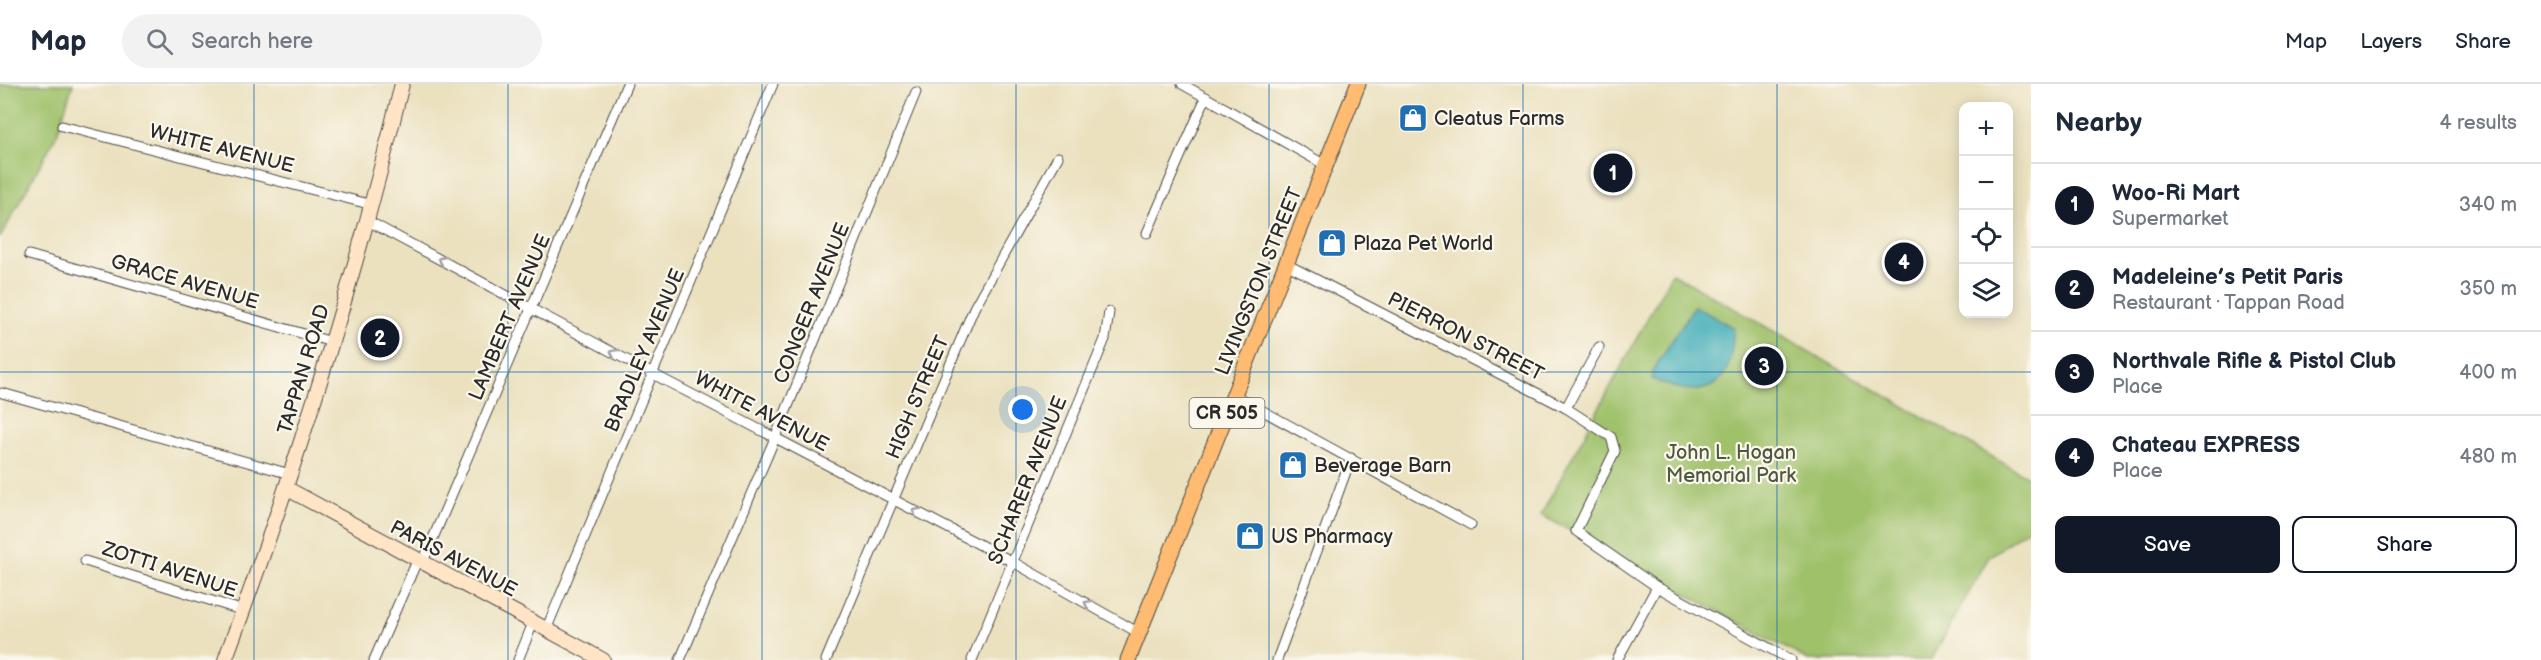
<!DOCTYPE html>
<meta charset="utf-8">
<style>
body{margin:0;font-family:"Balsamiq Sans",sans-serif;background:#f2f2f3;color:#1f2937}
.controls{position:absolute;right:18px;top:18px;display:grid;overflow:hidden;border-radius:12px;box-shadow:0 3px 15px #0003}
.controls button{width:54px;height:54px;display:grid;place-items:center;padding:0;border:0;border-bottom:2px solid #e0e1e3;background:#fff;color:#1f2937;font:30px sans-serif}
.you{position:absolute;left:1023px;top:326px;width:21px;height:21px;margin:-15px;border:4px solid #fff;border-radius:50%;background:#1a73e8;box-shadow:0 0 0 9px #1a73e833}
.badge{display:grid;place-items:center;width:39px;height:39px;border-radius:50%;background:#111827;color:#fff;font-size:20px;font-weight:700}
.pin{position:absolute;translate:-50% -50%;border:3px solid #fff;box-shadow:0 2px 6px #0006}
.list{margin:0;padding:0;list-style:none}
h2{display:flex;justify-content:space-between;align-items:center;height:78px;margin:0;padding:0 24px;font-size:26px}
h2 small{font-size:20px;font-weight:400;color:#747a83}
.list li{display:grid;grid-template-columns:39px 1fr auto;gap:18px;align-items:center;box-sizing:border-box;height:84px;padding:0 24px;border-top:2px solid #e0e1e3}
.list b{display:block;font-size:22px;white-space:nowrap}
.list p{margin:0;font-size:20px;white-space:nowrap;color:#747a83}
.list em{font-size:20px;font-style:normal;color:#747a83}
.actions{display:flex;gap:12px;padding:18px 24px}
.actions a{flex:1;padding:14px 0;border:2px solid #111827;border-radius:12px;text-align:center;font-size:21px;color:#111827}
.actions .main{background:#111827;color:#fff}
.icon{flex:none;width:33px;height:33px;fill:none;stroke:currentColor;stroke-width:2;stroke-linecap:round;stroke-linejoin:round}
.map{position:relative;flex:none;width:2031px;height:576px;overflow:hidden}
header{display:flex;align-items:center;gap:36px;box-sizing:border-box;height:84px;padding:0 30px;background:#fff;border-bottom:2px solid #e0e1e3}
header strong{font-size:28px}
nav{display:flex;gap:33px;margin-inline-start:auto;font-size:21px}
.search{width:420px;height:54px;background:#f2f2f3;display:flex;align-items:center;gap:15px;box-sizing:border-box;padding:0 21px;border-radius:33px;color:#747a83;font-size:22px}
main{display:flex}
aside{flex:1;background:#fff}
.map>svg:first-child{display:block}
.green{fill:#9fc16b;stroke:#65764b;stroke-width:1.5}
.water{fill:#3cacb7;stroke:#346c71;stroke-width:1.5}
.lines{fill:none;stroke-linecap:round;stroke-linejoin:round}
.street-casing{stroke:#484641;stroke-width:11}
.secondary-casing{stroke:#484641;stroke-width:16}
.primary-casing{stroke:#484641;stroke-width:17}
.street{stroke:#fff;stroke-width:9}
.secondary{stroke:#ffe4c6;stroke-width:14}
.primary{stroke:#febb71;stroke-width:15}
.oneway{stroke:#a0a0a0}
.grid{fill:none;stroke:#1f6fb2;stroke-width:1.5;stroke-opacity:0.55}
.labels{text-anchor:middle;stroke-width:4.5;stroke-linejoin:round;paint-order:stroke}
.shield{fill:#fbf7ec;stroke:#696865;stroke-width:1.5}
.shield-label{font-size:18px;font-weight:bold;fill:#2b2b2b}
.poi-label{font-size:20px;fill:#2b2b2b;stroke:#fbf7ec;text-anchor:start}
.street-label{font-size:20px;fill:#2b2b2b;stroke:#fbf7ec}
.park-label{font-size:20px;fill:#4e583e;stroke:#fbf7ec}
</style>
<header>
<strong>Map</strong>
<div class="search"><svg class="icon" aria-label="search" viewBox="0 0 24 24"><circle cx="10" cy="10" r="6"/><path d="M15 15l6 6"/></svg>Search here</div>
<nav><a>Map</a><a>Layers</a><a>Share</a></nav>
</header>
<main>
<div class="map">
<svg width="2031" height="576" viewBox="0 0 2031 576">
<rect width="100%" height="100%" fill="#fbf7ec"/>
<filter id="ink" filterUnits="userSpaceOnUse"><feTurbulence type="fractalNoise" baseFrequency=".0167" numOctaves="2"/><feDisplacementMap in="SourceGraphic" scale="12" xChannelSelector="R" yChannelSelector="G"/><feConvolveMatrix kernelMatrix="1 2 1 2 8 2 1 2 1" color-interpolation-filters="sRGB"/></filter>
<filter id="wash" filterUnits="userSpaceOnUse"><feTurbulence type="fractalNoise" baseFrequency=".008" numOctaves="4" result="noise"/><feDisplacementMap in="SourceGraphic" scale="24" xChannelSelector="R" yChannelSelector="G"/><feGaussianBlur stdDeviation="1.35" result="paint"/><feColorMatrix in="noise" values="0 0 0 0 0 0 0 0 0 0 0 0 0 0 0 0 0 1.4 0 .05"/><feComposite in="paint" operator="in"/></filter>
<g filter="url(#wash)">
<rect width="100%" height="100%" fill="#ebe1bf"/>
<!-- green -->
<g class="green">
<polygon points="0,0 73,0 57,50 0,154"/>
<polygon points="1672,189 2031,395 2031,442 1989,473 1931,576 1808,576 1541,431"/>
</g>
<!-- water -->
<path class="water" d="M1694,222L1734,244C1732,258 1732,278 1724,290C1708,316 1674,305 1652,295V288Z"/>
</g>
<g filter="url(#ink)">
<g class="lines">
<!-- street casing -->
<g class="street-casing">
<g id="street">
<polyline points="1182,0 1327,82"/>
<polyline points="62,42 373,121"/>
<polyline points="368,137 653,290 1013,478 1139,549"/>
<polyline points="1147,149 1206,13"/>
<polyline points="29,171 332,258"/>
<polyline points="1288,181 1566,324 1599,263"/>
<polyline points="2,309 290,390"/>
<polyline points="1234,311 1471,441"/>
<polyline points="1566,324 1611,353 1615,367 1576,447 1657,503 1791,576"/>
<polyline points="85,477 244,527"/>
<polyline points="422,480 627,0"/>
<polyline points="546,546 773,0"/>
<polyline points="374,576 417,477"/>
<polyline points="518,576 533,539"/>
<polyline points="680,576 775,354 916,8"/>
<polyline points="826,576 974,224 1058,73"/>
<polyline points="972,576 1105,255 1109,228"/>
<polyline points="1277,576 1351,374"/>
<polyline points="1617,576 1657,503"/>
</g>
</g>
<!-- secondary casing -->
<g class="secondary-casing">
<g id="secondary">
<polyline points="286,404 603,576"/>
<path d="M225,576C295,388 355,195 402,0"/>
</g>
</g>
<!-- primary casing -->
<g class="primary-casing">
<polyline id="primary" points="1128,576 1358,0"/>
</g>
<!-- street -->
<use href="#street" class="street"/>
<!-- secondary -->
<use href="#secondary" class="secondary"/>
<!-- primary -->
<use href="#primary" class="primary"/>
</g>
<!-- one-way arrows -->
<defs><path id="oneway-chevron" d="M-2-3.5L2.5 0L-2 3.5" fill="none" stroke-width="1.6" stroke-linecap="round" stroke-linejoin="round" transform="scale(1.5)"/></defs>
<g class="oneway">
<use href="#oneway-chevron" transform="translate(442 176) rotate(-152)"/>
<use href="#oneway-chevron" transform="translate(614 269) rotate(-151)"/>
<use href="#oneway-chevron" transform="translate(916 428) rotate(-153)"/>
<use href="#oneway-chevron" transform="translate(1088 520) rotate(-151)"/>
</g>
</g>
<!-- grid -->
<path class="grid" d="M254,0V576M508,0V576M762,0V576M1016,0V576M1269,0V576M1523,0V576M1777,0V576M0,288H2031"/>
<!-- icons -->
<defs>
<g id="shop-square" transform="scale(1.5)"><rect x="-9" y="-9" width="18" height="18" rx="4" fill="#1f6fb2" stroke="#fbf7ec"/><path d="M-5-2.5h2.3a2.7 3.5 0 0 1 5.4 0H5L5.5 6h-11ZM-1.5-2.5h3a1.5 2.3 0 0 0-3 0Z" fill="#fff"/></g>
</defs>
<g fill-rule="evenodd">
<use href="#shop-square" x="1413" y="34"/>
<use href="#shop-square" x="1332" y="159"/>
<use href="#shop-square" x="1293" y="381"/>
<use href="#shop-square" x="1250" y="452"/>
</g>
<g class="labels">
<!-- shield labels -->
<rect class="shield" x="1189.5" y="314" width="75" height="30" rx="4.5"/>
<g class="shield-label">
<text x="1227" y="335">CR 505</text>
</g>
<!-- poi labels -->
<g class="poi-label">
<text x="1434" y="41">Cleatus Farms</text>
<text x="1353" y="166">Plaza Pet World</text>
<text x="1314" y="388">Beverage Barn</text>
<text x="1271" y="459">US Pharmacy</text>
</g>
<!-- street labels -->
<g class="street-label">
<text transform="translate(222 64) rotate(14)" y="7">WHITE AVENUE</text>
<text transform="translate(185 197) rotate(16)" y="7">GRACE AVENUE</text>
<text transform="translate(1258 197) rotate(-68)" y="7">LIVINGSTON STREET</text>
<text transform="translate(811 219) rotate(-68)" y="7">CONGER AVENUE</text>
<text transform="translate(509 233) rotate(-67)" y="7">LAMBERT AVENUE</text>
<text transform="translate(1466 252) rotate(27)" y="7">PIERRON STREET</text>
<text transform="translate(644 266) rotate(-67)" y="7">BRADLEY AVENUE</text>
<text transform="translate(303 285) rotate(-73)" y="7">TAPPAN ROAD</text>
<text transform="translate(917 313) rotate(-67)" y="7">HIGH STREET</text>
<text transform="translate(762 327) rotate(28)" y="7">WHITE AVENUE</text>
<text transform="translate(1027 396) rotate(-68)" y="7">SCHARER AVENUE</text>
<text transform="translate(454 474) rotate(28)" y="7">PARIS AVENUE</text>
<text transform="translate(170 485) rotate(18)" y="7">ZOTTI AVENUE</text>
</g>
<!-- park labels -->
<g class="park-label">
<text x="1731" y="375">John L. Hogan<tspan x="1731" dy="23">Memorial Park</tspan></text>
</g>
</g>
</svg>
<div class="controls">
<button>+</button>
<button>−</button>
<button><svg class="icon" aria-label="locate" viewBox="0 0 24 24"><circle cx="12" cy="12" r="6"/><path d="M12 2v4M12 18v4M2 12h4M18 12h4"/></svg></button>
<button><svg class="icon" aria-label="layers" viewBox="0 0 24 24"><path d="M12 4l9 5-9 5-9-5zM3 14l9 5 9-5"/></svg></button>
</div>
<div class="you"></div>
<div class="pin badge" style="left:1613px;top:89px">1</div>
<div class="pin badge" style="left:380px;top:254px">2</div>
<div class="pin badge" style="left:1764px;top:282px">3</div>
<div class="pin badge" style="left:1904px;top:178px">4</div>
</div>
<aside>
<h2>Nearby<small>4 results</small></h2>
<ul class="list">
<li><span class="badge">1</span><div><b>Woo-Ri Mart</b><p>Supermarket</p></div><em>340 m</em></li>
<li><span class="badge">2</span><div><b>Madeleine’s Petit Paris</b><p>Restaurant · Tappan Road</p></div><em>350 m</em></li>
<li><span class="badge">3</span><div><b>Northvale Rifle &amp; Pistol Club</b><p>Place</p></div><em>400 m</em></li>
<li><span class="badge">4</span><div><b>Chateau EXPRESS</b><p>Place</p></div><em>480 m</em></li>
</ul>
<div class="actions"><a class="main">Save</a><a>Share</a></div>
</aside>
</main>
